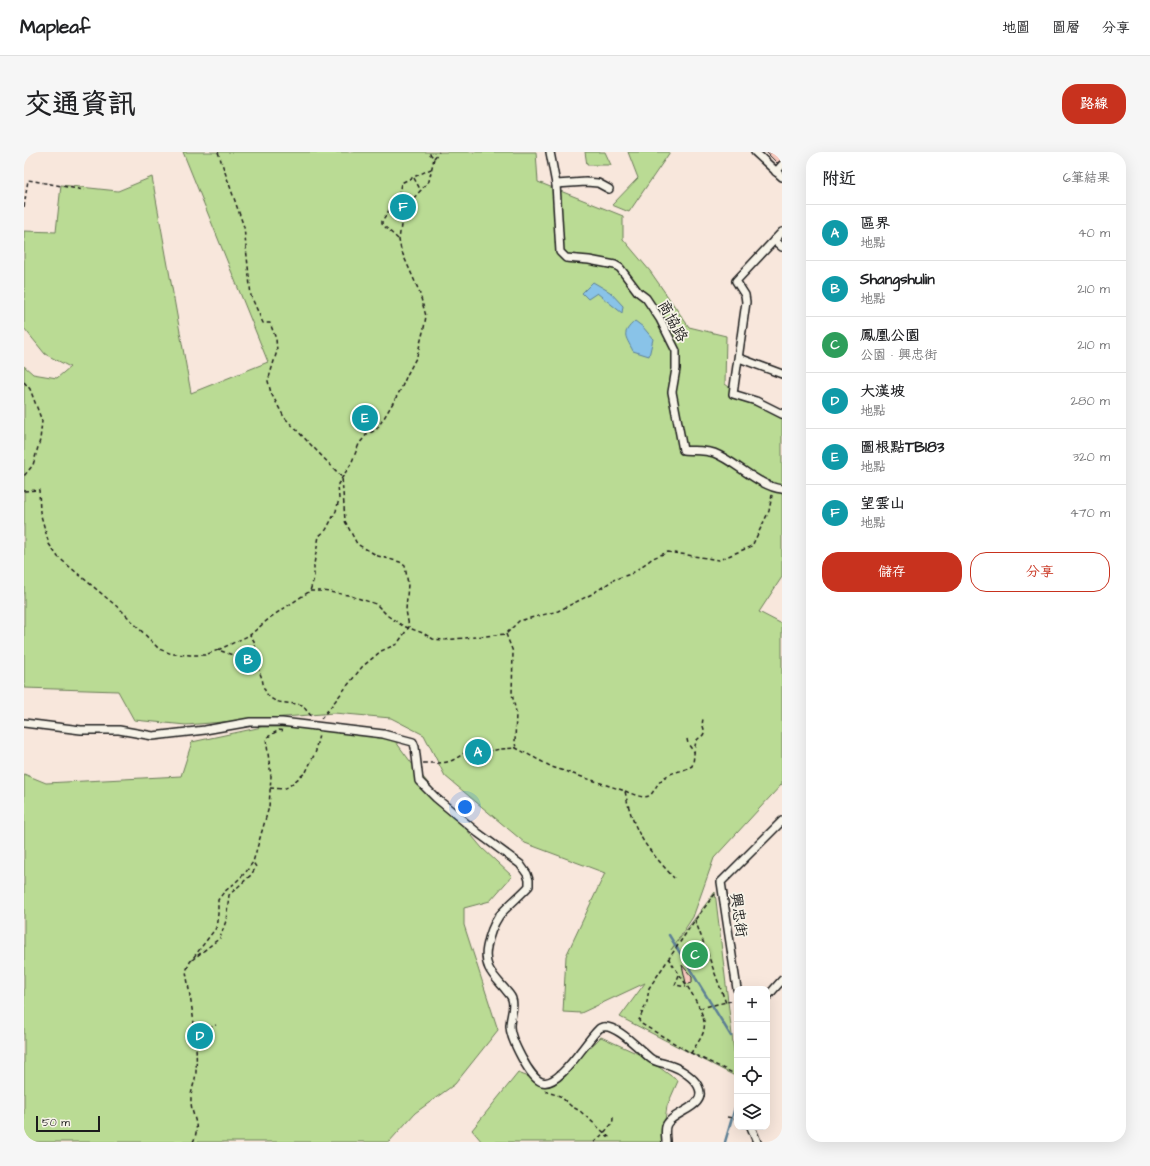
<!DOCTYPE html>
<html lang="zh-TW">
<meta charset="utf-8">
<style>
body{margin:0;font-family:"Architects Daughter","LXGW WenKai TC",sans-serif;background:#f6f6f6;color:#202124}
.controls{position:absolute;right:12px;bottom:12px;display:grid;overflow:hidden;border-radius:8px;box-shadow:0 4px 16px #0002}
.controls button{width:36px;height:36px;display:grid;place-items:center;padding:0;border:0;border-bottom:1px solid #e0e0e0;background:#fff;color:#202124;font:20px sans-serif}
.scale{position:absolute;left:12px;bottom:10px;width:64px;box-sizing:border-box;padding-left:4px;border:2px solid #1c1c1c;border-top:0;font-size:11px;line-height:14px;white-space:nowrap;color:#1c1c1c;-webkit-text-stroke:3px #f7f3e8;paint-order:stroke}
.you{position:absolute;left:441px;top:655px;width:14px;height:14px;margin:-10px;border:3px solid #fff;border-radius:50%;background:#1a73e8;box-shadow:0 0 0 6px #1a73e833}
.badge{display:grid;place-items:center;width:26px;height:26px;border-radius:50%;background:#c8321e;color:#fff;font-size:13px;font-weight:700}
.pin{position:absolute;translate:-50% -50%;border:2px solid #fff;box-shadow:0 1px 4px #0006}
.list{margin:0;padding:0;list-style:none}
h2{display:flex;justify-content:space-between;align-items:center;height:52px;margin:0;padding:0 16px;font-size:17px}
h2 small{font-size:13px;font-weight:400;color:#757577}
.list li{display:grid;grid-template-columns:26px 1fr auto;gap:12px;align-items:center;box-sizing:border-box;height:56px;padding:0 16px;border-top:1px solid #e0e0e0}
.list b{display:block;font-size:15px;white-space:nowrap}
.list p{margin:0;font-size:13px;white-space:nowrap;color:#757577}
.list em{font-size:13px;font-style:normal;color:#757577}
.actions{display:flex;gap:8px;padding:12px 16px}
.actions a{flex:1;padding:9px 0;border:1px solid #c8321e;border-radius:16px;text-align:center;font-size:14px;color:#c8321e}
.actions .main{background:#c8321e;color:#fff}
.icon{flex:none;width:22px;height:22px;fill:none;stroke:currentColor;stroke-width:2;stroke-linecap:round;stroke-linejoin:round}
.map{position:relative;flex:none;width:758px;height:990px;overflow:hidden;border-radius:16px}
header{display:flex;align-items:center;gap:24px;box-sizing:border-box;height:56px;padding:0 20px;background:#fff;border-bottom:1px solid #e0e0e0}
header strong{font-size:19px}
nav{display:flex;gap:22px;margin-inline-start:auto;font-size:14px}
.intro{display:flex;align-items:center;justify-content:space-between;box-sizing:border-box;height:96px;padding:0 24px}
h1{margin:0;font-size:28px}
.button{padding:10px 18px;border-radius:16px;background:#c8321e;color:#fff;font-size:14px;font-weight:700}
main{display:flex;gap:24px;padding:0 24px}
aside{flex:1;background:#fff;border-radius:16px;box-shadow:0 4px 16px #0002}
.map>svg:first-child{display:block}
.green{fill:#badb94;stroke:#6b7c58}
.water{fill:#89c3e8;stroke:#5d8096}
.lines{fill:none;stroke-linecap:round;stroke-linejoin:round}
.stream{stroke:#5d8096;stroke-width:2.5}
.building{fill:#f6c8bd;stroke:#1c1c1c}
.minor-casing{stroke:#1c1c1c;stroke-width:10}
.path{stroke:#1c1c1c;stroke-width:1.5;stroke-dasharray:4 3;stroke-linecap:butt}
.minor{stroke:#f7f3e8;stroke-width:7}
.labels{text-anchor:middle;stroke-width:3.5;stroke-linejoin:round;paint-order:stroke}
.street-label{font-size:15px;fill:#1c1c1c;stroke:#f7f3e8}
</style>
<header>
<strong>Mapleaf</strong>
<nav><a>地圖</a><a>圖層</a><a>分享</a></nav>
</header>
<div class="intro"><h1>交通資訊</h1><a class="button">路線</a></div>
<main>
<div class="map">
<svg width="758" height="990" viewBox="0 0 758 990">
<rect width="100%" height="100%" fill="#f8e7dc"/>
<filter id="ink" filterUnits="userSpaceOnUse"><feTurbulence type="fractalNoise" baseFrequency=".025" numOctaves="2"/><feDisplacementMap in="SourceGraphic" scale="8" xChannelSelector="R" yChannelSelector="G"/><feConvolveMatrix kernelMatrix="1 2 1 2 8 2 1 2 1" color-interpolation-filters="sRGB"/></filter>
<g filter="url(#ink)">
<!-- green -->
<g class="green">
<polygon points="159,0 512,0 514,30 599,64 599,87 626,119 665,175 702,184 701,232 724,249 758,257 758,425 735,460 758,472 758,632 690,706 669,765 647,798 691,740 713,925 596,865 621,831 557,861 539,860 542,804 581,721 501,691 421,624 400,583 367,566 310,561 162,573 110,568 94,539 0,536 0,214 9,222 33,226 46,215 21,202 0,176 0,79 32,80 37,33 94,39 128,25 167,241 244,210"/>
<polygon points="561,0 581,0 587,13 563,13"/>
<polygon points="604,0 646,0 605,60 588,53 614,26"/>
<polygon points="238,575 302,575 363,578 389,613 458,696 488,724 466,749 440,756 440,773 474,878 431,932 391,961 365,990 0,990 0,622 22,631 157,624 168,590"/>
<polygon points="577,885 621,905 654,929 643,954 638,990 458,990 448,978 494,921 527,933"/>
</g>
<!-- water -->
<g class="water">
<polygon points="569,130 586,140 599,154 598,161 573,141 564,147 558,141"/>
<path d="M611,169L619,175L629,187L625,204L609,199C601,183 597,182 611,169Z"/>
</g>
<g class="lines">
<!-- stream -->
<g class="stream">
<polyline points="645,783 707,884"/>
<polyline points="701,990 712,952"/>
</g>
</g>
<!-- building -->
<g class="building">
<polygon points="742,0 758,0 758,8 753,11"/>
<polygon points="658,813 668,825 668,831 665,832 662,831"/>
</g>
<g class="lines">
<!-- minor casing -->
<g class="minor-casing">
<g id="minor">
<path d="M526,0L532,32L536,100L542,106L565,108L591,113L596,116L614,140L622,146L636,167L652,199V217L648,240L659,298C669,299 681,298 690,301C711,309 736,335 758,337"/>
<polyline points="731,0 758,25"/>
<polyline points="752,20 758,13"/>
<polyline points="532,32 562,30 574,31 585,37"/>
<polyline points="758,80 712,129 721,143 722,150 709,242 732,249 758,262"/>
<polyline points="750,88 758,95"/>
<polyline points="715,206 758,222"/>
<path d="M0,571L57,578H95L129,584L181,578L226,570H258L359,582L389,590L391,595L395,629L412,646L454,681L496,712L503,722L505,728V734C496,744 483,754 475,764C469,773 465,784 463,795C459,815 469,823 481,837C483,840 487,843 488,847C491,855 486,865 486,874C486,886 506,927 518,930C536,936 564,885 576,876C589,868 616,898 626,906C632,911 641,911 648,914C657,917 670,926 674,934C685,955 650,959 643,972C640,977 642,985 642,990"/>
<polyline points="713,837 697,730 758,669"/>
<polyline points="743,845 758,828"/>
<polyline points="727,975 733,990"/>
</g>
</g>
<!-- path -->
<g class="path">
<polyline points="194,0 220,75 227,144 239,171 246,171 252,187 253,199 244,229 247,241 260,265 318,325 321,369 333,392 354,404 376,410 381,414 384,432 382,458 385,475 373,492 357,499 338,515 297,567"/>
<polyline points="410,6 415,0"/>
<polyline points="390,26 397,39"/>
<polyline points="0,55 4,28 60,38"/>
<polyline points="374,87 358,72 358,69 375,43 377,31 407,17"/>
<polyline points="0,230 6,237 18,269 16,288 9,313 0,324"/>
<polyline points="339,268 343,282"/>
<path d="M0,339L15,338L16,360L25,392L34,405L97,458L135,497L148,502L166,503H181L194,498L233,511C234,517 236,521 238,527C239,530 239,533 240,536C247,555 262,549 278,553L288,565"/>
<polyline points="286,439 299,439 324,443 352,452 364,464 379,474 399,481 409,487 420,488 482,482 495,469 534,459 568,442 591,427 607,422 629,406 644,400 695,408 728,394 745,359 748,343"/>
<polyline points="482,482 489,500 488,542 492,560 491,591 492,596"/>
<polyline points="194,498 226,483"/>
<polyline points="233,511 230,489 226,483 247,465 286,439 290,426 290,412 295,384 302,378 312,359 315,347 314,332 327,312 335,292 343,282 352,278 360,266 377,237 383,223 393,204 400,176 402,164 395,139 377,98 375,88 379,58 405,29 410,6 404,0"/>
<polyline points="663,587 664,592 670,600"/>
<path d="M399,611C409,611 421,612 429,608C437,604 441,599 449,597L455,602L476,597L492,596L528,615L601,639C605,660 612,680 625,697C633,707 642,717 650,726"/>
<polyline points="246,636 259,637 264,635 282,620 292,599 292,595 295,583"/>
<path d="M601,639C636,654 622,637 644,623C652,619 660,619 668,614C671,606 669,596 673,588C675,585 679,585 680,581C681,575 676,573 680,565"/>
<polyline points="691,742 671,768 625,836 623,850 615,868 616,871 667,901 713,923"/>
<polyline points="671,768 702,851"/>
<path d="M644,806C654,821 684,860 680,877C679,885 671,894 667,901"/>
<polyline points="168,808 196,786 202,769 205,743 227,723 232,715 229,710"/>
<polyline points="655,823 651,833 662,835"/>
<polyline points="676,856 707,849"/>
<polyline points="172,882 192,873"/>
<polyline points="521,938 523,940 536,944 547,954 556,959 586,986"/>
<polyline points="703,965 713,967"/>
<path d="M169,990C178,971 166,964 167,946C167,937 172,928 172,919C174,885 167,852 162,819L166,810L192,776L194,762V748L200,740L211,731L222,720L229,710L245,655L247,624L242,586L255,578L260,579"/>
<path d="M570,990C572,989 588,973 588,971C589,970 589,966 589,965"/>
</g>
<!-- minor -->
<use href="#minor" class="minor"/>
</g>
</g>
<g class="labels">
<!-- street labels -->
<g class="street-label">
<text transform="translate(649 169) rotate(61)" y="5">商協路</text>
<text transform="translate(715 763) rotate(82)" y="5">興忠街</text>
</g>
</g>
</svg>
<div class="controls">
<button>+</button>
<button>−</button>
<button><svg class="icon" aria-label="locate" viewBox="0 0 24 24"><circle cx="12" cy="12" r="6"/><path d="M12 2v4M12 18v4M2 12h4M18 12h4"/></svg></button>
<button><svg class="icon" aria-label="layers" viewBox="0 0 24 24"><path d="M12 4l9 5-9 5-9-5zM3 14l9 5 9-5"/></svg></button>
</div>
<div class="scale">50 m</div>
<div class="you"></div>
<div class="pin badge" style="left:454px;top:600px;background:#0f9aa8">A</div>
<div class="pin badge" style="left:224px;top:508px;background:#0f9aa8">B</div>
<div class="pin badge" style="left:671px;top:803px;background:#2e9e5b">C</div>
<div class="pin badge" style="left:176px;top:884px;background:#0f9aa8">D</div>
<div class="pin badge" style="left:341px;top:266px;background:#0f9aa8">E</div>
<div class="pin badge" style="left:379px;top:55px;background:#0f9aa8">F</div>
</div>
<aside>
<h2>附近<small>6筆結果</small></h2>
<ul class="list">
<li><span class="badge" style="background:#0f9aa8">A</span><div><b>區界</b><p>地點</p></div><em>40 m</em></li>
<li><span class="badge" style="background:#0f9aa8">B</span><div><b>Shangshulin</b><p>地點</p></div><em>210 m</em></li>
<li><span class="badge" style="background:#2e9e5b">C</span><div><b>鳳凰公園</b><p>公園 · 興忠街</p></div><em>210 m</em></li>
<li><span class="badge" style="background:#0f9aa8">D</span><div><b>大漢坡</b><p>地點</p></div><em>280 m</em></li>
<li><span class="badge" style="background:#0f9aa8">E</span><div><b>圖根點TB183</b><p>地點</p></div><em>320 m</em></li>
<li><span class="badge" style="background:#0f9aa8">F</span><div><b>望雲山</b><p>地點</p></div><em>470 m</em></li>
</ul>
<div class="actions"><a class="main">儲存</a><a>分享</a></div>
</aside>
</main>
